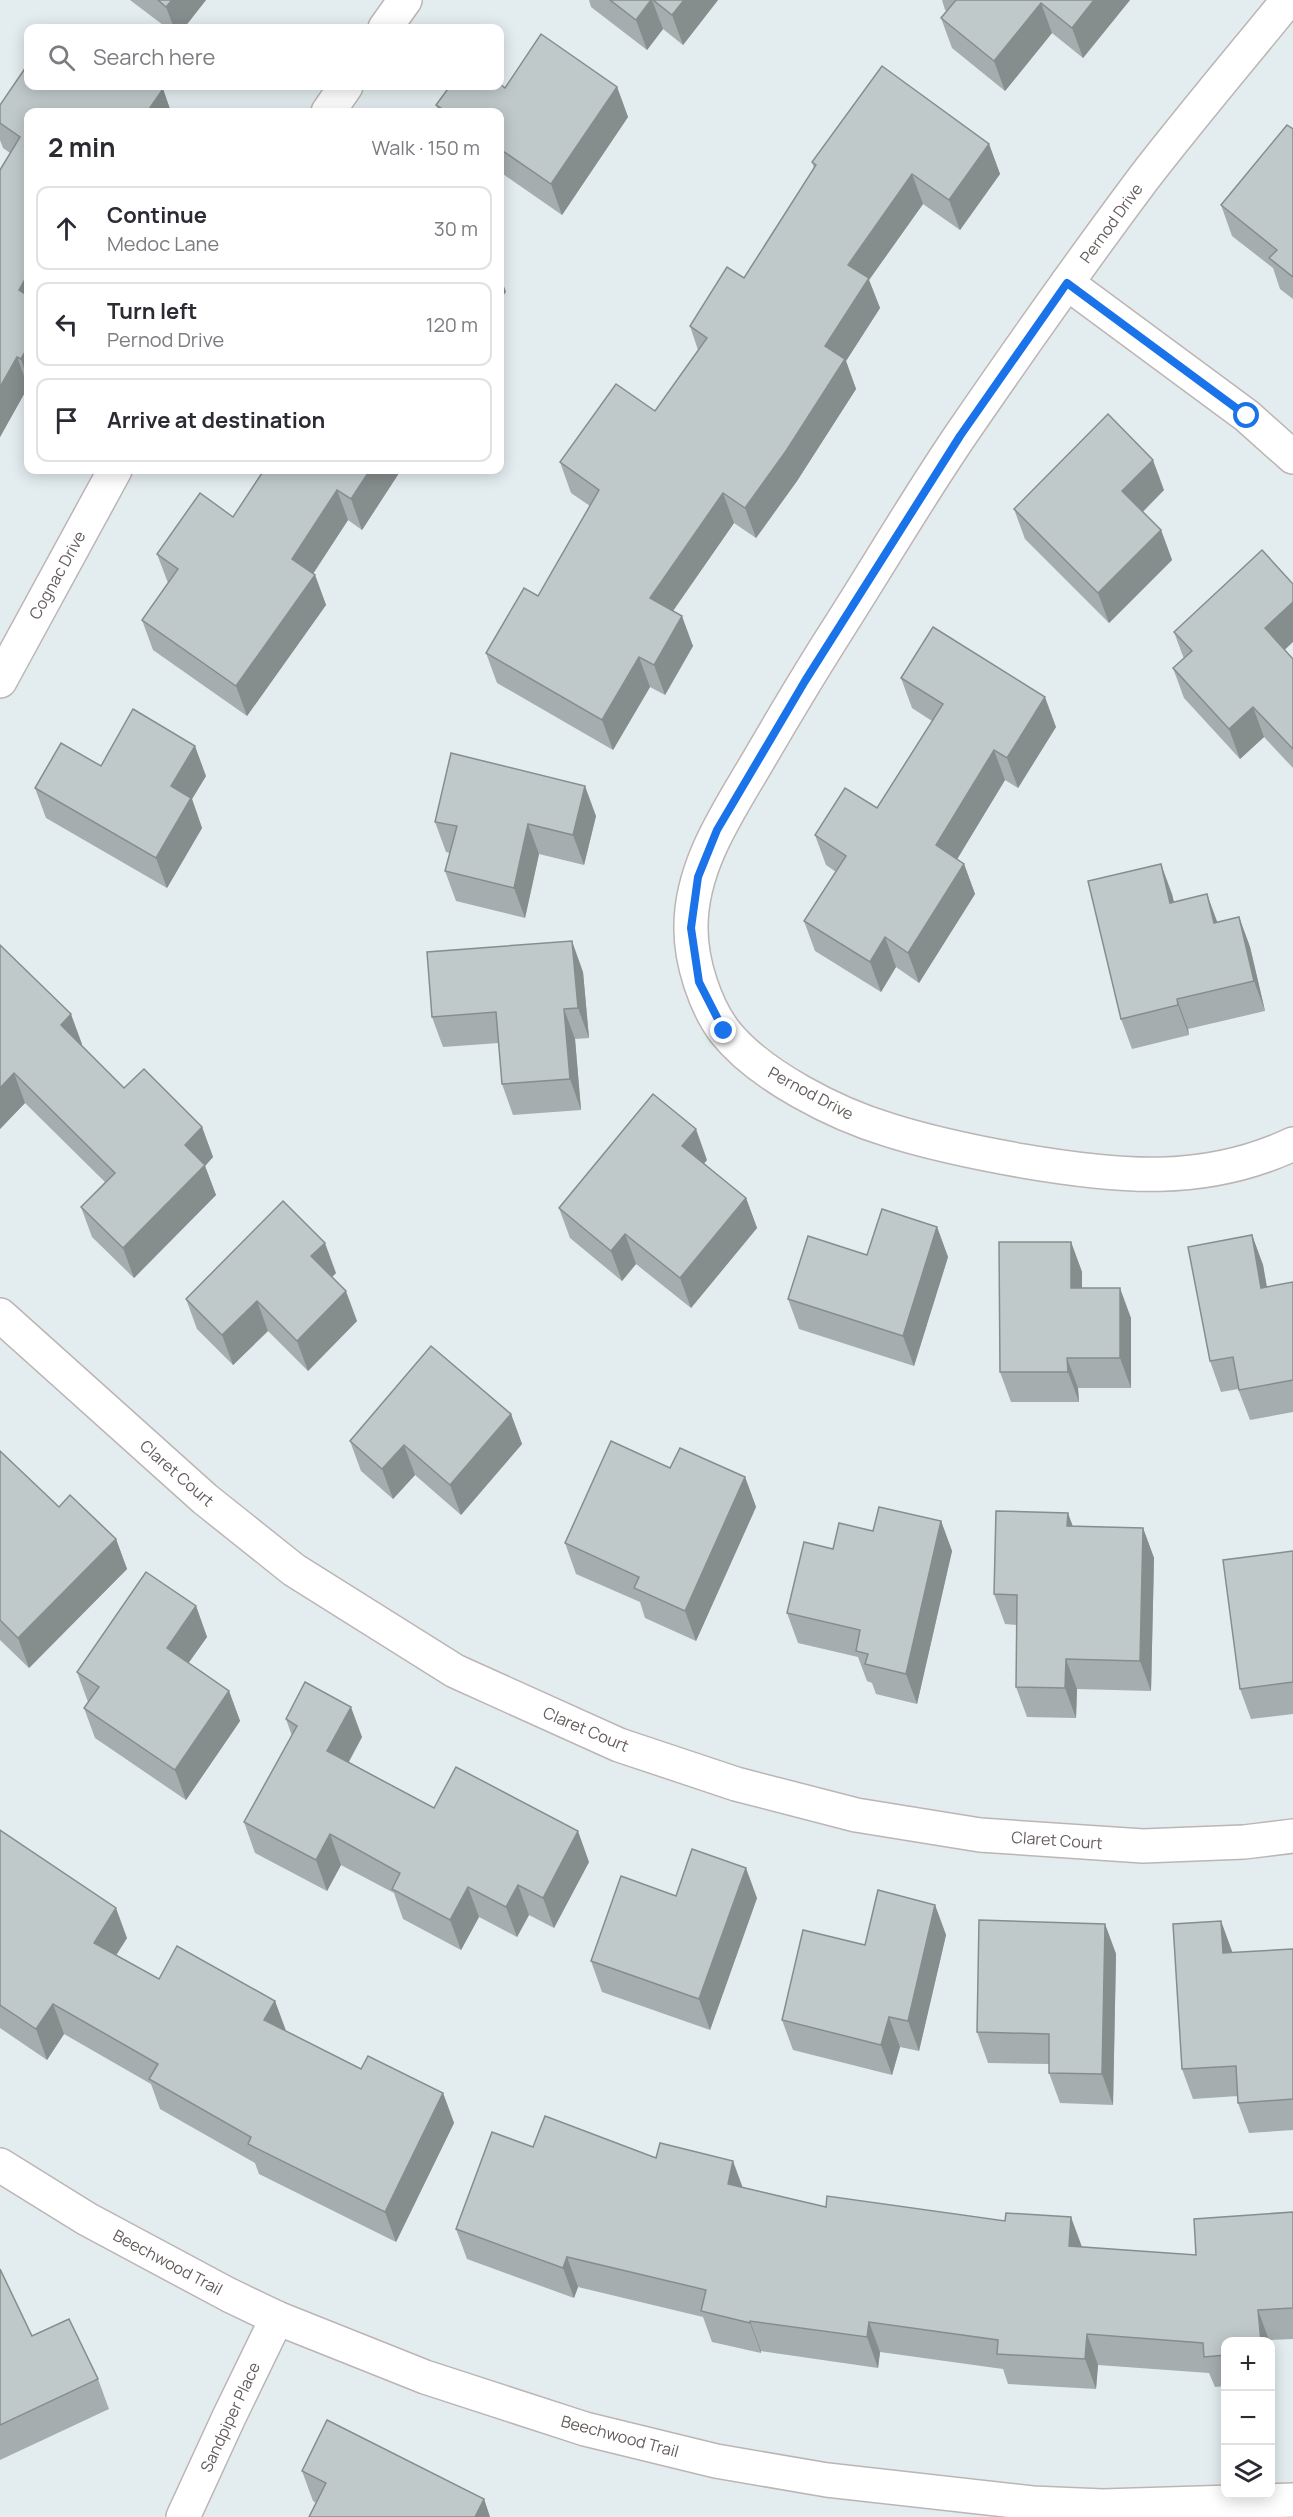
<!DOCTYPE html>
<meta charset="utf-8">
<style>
body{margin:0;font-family:Manrope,sans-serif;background:#f7f7f7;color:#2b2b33}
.controls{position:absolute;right:18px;bottom:18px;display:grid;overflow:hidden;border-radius:12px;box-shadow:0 3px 15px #0003}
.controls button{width:54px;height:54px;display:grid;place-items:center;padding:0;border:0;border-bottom:2px solid #e1e1e2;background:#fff;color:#2b2b33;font:30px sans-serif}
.stop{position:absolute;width:18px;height:18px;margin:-14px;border:4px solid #1a73e8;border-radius:50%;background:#fff}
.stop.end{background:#1a73e8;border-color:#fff;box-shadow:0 2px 6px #0008}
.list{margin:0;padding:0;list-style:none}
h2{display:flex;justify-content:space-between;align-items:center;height:78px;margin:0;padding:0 24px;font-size:26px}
h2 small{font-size:20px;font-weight:400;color:#7c7c81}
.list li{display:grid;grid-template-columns:39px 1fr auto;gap:18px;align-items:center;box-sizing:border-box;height:84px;margin:0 12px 12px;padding:0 12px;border:2px solid #e1e1e2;border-radius:12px}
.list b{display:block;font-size:22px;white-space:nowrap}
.list p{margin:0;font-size:20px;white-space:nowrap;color:#7c7c81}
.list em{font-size:20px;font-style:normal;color:#7c7c81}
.icon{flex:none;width:33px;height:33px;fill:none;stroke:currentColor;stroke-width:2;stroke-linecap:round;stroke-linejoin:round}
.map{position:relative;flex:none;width:1293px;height:2517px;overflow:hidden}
.search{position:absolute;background:#fff;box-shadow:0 3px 15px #0003;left:24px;top:24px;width:480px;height:66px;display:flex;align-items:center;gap:15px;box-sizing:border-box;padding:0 21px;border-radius:12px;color:#7c7c81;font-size:22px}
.panel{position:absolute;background:#fff;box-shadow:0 3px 15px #0003;left:24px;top:108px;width:480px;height:366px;border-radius:12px}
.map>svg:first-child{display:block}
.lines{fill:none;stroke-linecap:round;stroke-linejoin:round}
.minor-casing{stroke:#bcb5b4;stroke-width:36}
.minor{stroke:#fff;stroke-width:33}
.wall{fill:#a5adae}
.shaded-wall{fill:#868d8d}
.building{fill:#c0c9ca;stroke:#868d8d;stroke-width:1.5}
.route{stroke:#1a73e8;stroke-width:8}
.labels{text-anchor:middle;stroke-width:4.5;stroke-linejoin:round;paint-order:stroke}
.street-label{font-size:16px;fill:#655c5b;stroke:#fff}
</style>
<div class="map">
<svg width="1293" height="2517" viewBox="0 0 1293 2517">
<rect width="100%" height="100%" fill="#e3ecef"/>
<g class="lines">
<!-- minor casing -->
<g class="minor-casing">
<g id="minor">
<path d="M1288,0C1240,59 1190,118 1143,179C1081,262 1021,347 962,433C917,499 877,568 834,635C808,676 783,718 758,761C728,812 690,867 691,929C691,962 705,1006 725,1032C760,1076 836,1114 889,1130C933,1144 978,1153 1023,1161C1117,1177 1204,1186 1293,1144"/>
<polyline points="385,28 405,0"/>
<polyline points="328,112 346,86"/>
<polyline points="1067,283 1247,416 1293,457"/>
<polyline points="0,681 115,470"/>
<polyline points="0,1315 205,1499 294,1570 455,1671 619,1745 736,1784 856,1815 980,1835 1143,1846 1244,1842 1293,1836"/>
<polyline points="0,2165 87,2219 229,2295 277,2318 425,2377 585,2429 716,2461 827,2480 1032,2503 1103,2506 1293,2500"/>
<polyline points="183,2517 229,2417 277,2318"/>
</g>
</g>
<!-- minor -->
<use href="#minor" class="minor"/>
</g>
<!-- wall -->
<g class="wall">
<polygon points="130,0 206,0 184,28 167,28"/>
<polygon points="589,0 718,0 683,45 663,29 647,50 591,7"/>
<polygon points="942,0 1130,0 1083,58 1052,33 1005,91 952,48 941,18 947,11 945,10"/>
<polygon points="28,86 163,89 171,112 28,112 28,387 0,437 10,153 3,148 0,140 0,105"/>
<polygon points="617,87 628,117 562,215 500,172 500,112 439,112 436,105 505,88"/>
<polygon points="1293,129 1293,299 1280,289 1273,268 1232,236 1221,205"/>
<polygon points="989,144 1000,174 960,230 923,204 869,280 880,308 846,361 856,389 797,481 756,538 734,523 673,611 693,646 665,695 650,687 613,750 497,683 486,653 538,596 590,506 571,493 560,462 655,411 698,350 690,326 744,278 814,168 812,162"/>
<polygon points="264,470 401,470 362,530 348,520 313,574 315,575 326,605 247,716 153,650 142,620 168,583 157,554 233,517"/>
<polygon points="1164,490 1143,512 1161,530 1172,560 1109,623 1025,539 1014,509"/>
<polygon points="1174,632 1285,650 1293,659 1293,768 1264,737 1240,759 1184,698 1173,668 1184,659"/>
<polygon points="901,678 1056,727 1018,788 1005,780 957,859 964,864 975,894 919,983 896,967 881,992 815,951 804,921 836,872 826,865 815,835 877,808 932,721 912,708"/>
<polygon points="101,766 206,776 192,799 202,828 167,888 46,818 35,788"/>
<polygon points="596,816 584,865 539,854 525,918 456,901 445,871 450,853 446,852 435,822"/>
<polygon points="1172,894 1174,902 1217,922 1239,917 1250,947 1265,1011 1188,1029 1189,1035 1132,1049 1121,1019"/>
<polygon points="0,945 82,1044 81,1045 124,1088 202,1127 213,1157 205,1166 216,1195 134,1278 92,1237 81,1207 105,1182 25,1103 0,1129"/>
<polygon points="583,972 589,1038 575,1039 581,1110 513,1115 502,1084 499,1043 443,1047 432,1017"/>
<polygon points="707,1160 704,1163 746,1198 757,1228 691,1308 636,1264 622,1281 570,1238 559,1208"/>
<polygon points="937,1227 948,1257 914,1366 799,1329 788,1299 867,1255"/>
<polygon points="1252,1235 1263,1265 1267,1287 1293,1282 1293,1412 1250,1420 1238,1389 1221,1392 1210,1361"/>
<polygon points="1071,1242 1082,1272 1082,1288 1131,1318 1131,1388 1078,1388 1079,1402 1011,1402 1000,1372"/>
<polygon points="336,1273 332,1277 357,1321 308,1371 268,1331 233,1365 197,1329 186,1299"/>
<polygon points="511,1414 522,1444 461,1515 415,1475 393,1499 361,1471 350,1441"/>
<polygon points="0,1451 59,1507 116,1539 127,1569 29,1668 0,1640"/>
<polygon points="745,1477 756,1507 696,1641 645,1618 640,1602 576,1574 565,1543"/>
<polygon points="941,1521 952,1551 917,1704 876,1694 872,1683 867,1681 858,1657 798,1643 787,1613 833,1549 873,1531"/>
<polygon points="1073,1527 1143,1528 1154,1558 1151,1691 1077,1689 1076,1718 1027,1717 1016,1687 1017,1625 1005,1624 994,1594"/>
<polygon points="1293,1551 1293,1714 1251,1719 1240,1689"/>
<polygon points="196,1606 207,1637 188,1663 229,1691 240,1721 186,1800 95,1738 84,1708 88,1702 77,1672"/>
<polygon points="286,1719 362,1737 349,1762 434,1808 589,1862 554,1928 529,1915 517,1937 479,1917 461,1950 403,1919 394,1893 341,1865 327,1891 255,1853 244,1822 292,1736"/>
<polygon points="0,1830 127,1938 116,1955 159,1979 275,2001 286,2031 361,2069 443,2093 454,2123 396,2242 259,2174 255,2163 160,2109 151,2084 64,2034 47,2060 0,2028"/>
<polygon points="676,1896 757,1898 710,2030 602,1992 591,1961"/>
<polygon points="935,1905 946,1935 919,2051 900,2047 892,2075 793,2050 782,2020"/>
<polygon points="1221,1921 1232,1953 1293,1949 1293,2130 1249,2133 1238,2103 1238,2096 1193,2099 1182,2069"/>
<polygon points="1105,1924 1116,1954 1113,2105 1060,2103 1049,2073 1049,2064 988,2063 977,2032"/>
<polygon points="533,2147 656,2158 743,2187 826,2207 1082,2247 1196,2255 1293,2212 1293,2339 1269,2340 1270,2342 1226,2342 1226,2386 1215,2387 1209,2373 1098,2365 1096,2389 1008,2384 1003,2369 880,2352 878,2368 761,2351 761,2353 712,2342 703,2317 578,2287 574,2298 467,2259 456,2229"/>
<polygon points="0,2269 32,2336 98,2379 109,2409 0,2460"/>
<polygon points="302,2471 484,2499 490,2517 309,2517 316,2503 313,2501"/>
</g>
<!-- shaded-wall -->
<g class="shaded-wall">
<polygon points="172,0 206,0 184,28 174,28 166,7"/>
<polygon points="651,0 652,0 663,29 647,50 636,20"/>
<polygon points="684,0 718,0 683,45 672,15"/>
<polygon points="1094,0 1130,0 1083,58 1072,28"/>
<polygon points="1041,3 1052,33 1005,91 994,61"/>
<polygon points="617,87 628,117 562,215 551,184"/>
<polygon points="163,89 171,112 147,112"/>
<polygon points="989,144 1000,174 960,230 949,200"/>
<polygon points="912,174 923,204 869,280 880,308 846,361 856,389 797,481 756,538 745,508 825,346 848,265"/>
<polygon points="28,274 28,317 19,290"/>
<polygon points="500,275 506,292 500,300"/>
<polygon points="28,347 28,380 21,359"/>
<polygon points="17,357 28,387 0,437 0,387"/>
<polygon points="1153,460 1164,490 1133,521 1122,491"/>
<polygon points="370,470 401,470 362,530 351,499"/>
<polygon points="337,490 348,520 303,589 292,559"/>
<polygon points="723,493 734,523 661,628 650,598"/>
<polygon points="1161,530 1172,560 1109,623 1098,593"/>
<polygon points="315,575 326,605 247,716 236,686"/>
<polygon points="1293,602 1293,642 1276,658 1265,628"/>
<polygon points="682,616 693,646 665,695 654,665"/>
<polygon points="639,657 650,687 613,750 602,720"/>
<polygon points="1045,697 1056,727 1018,788 1007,758"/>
<polygon points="1253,707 1264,737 1240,759 1229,729"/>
<polygon points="195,746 206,776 192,799 202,828 167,888 156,858 171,786"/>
<polygon points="994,750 1005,780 947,876 936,845"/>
<polygon points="585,786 596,816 584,865 573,835"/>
<polygon points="528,824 539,854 525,918 514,888"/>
<polygon points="964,864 975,894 919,983 908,953"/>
<polygon points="1161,864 1172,894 1181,933 1170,903"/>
<polygon points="1207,894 1218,924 1214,923"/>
<polygon points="1239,917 1250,947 1265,1011 1254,981"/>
<polygon points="885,937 896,967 881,992 870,962"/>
<polygon points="572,941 583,972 589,1038 578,1008"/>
<polygon points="1177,999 1188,1029 1189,1035 1178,1005"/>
<polygon points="564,1009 575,1039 581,1110 570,1079"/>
<polygon points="71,1014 82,1044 72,1055 61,1025"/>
<polygon points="14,1073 25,1103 0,1129 0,1088"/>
<polygon points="202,1127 213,1157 205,1166 216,1195 134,1278 123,1248 185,1145"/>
<polygon points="696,1129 707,1160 693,1176 682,1146"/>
<polygon points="746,1198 757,1228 691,1308 680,1278"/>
<polygon points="937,1227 948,1257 914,1366 903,1336"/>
<polygon points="625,1234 636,1264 622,1281 611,1251"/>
<polygon points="1252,1235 1263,1265 1272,1318 1261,1288"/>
<polygon points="1071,1242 1082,1272 1082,1318 1071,1288"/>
<polygon points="325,1243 336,1273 322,1287 311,1256"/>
<polygon points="1120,1288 1131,1318 1131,1388 1120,1358"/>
<polygon points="346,1291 357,1321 308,1371 297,1341"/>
<polygon points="257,1301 268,1331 233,1365 222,1335"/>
<polygon points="1067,1358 1078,1388 1079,1402 1068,1372"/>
<polygon points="511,1414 522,1444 461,1515 450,1485"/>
<polygon points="404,1445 415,1475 393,1499 382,1469"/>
<polygon points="745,1477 756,1507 696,1641 685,1611"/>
<polygon points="1068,1513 1079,1543 1067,1526"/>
<polygon points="941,1521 952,1551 917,1704 906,1674"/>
<polygon points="1143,1528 1154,1558 1151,1691 1140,1661"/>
<polygon points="116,1539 127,1569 29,1668 18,1638"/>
<polygon points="196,1606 207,1637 178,1678 167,1648"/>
<polygon points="1066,1659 1077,1689 1076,1718 1065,1688"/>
<polygon points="229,1691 240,1721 186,1800 175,1770"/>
<polygon points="351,1707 362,1737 338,1781 327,1751"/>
<polygon points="578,1831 589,1862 554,1928 543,1898"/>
<polygon points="330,1834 341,1865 327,1891 316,1860"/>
<polygon points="746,1868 757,1898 710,2030 699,1999"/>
<polygon points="518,1885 529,1915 517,1937 506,1907"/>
<polygon points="468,1887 479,1917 461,1950 450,1920"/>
<polygon points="935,1905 946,1935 919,2051 908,2021"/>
<polygon points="116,1908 127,1938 105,1973 94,1943"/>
<polygon points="1221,1921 1232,1951 1234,1983 1223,1953"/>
<polygon points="1105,1924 1116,1954 1113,2105 1102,2074"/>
<polygon points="275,2001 286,2031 264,2020"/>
<polygon points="53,2004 64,2034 47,2060 36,2029"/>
<polygon points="889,2017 900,2047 892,2075 881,2045"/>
<polygon points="443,2093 454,2123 396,2242 385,2212"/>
<polygon points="733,2161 744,2191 728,2184"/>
<polygon points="1071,2217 1082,2247 1069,2246"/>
<polygon points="567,2257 578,2287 574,2298 563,2268"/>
<polygon points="1258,2310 1269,2340 1270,2342 1261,2342"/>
<polygon points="750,2321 761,2351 761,2353 750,2323"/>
<polygon points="869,2322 880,2352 878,2368 867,2337"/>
<polygon points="1087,2334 1098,2365 1096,2389 1085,2359"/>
<polygon points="1270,2355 1273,2383 1270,2377"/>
<polygon points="484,2499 490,2517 475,2517"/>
</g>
<!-- building -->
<g class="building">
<polygon points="158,0 172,0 166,7"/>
<polygon points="610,0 651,0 636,20"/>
<polygon points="653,0 684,0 672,15"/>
<polygon points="956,0 1094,0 1072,28 1041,3 994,61 941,18"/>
<polygon points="541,34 617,87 551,184 500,149 500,112 447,112 436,105 450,86 500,86 500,84 505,88"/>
<polygon points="28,64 28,86 157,86 163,89 147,112 28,112 28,274 19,290 28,296 28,347 21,359 17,357 0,387 0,170 20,137 0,123 0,105"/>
<polygon points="882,66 989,144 949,200 912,174 848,265 869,278 825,346 845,359 786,451 745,508 723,493 650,598 682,616 654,665 639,657 602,720 486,653 524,588 538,596 599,490 560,462 616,384 655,411 707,338 690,326 727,267 744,278 816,165 812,162"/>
<polygon points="1287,125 1293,129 1293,277 1269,258 1277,250 1221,205"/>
<polygon points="1108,414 1153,460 1122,491 1161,530 1098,593 1014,509"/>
<polygon points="264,470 370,470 351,499 337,490 292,559 315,575 236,686 142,620 178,569 157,554 200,493 233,517"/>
<polygon points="1262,550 1293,584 1293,602 1265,628 1293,659 1293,749 1253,707 1229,729 1173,668 1192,651 1174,632"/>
<polygon points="933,627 1045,697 1007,758 994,750 936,845 964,864 908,953 885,937 870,962 804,921 846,856 815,835 845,788 877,808 943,704 901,678"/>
<polygon points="133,709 195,746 171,786 191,798 156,858 35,788 61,743 101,766"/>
<polygon points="451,753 585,786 573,835 528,824 514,888 445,871 457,826 435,822"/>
<polygon points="1161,864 1170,903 1207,894 1214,923 1239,917 1254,981 1177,999 1178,1005 1121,1019 1088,881"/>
<polygon points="572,941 578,1008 564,1009 570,1079 502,1084 496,1012 432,1017 427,952"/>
<polygon points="0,945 71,1014 61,1025 124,1088 144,1069 202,1127 185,1145 205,1165 123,1248 81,1207 115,1173 14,1073 0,1088"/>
<polygon points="653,1094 696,1129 682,1146 746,1198 680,1278 625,1234 611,1251 559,1208"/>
<polygon points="283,1201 325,1243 311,1256 346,1291 297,1341 257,1301 222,1335 186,1299"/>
<polygon points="882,1209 937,1227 903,1336 788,1299 808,1236 867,1255"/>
<polygon points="1252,1235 1261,1288 1293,1282 1293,1380 1239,1390 1233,1357 1210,1361 1188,1247"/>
<polygon points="999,1242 1071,1242 1071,1288 1120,1288 1120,1358 1067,1358 1068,1372 1000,1372"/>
<polygon points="431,1346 511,1414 450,1485 404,1445 382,1469 350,1441"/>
<polygon points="611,1441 670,1468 680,1448 745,1477 685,1611 634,1588 639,1577 565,1543"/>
<polygon points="0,1451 59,1507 70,1495 116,1539 18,1638 0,1620"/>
<polygon points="879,1507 941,1521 906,1674 865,1664 868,1654 856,1651 860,1630 787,1613 804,1542 833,1549 839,1523 873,1531"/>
<polygon points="996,1511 1068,1513 1067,1526 1143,1528 1140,1661 1066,1659 1065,1688 1016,1687 1017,1595 994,1594"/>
<polygon points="1293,1551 1293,1682 1240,1689 1223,1560"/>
<polygon points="146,1572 196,1606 167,1648 229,1691 175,1770 84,1708 99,1687 77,1672"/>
<polygon points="305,1682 351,1707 327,1751 434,1808 456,1767 578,1831 543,1898 518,1885 506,1907 468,1887 450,1920 392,1889 400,1873 330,1834 316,1860 244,1822 297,1726 286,1719"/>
<polygon points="0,1830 116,1908 94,1943 159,1979 177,1946 275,2001 264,2020 361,2069 368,2056 443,2093 385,2212 248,2144 251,2137 149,2079 158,2064 53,2004 36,2029 0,2005"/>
<polygon points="692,1849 746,1868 699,1999 591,1961 621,1876 676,1896"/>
<polygon points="878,1890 935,1905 908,2021 889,2017 881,2045 782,2020 803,1930 865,1945"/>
<polygon points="979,1920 1105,1924 1102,2074 1049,2073 1049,2034 977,2032"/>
<polygon points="1221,1921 1223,1953 1293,1949 1293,2099 1238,2103 1236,2066 1182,2069 1173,1924"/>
<polygon points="545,2116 656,2158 660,2143 733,2161 728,2184 826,2207 827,2196 1005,2221 1006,2213 1071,2217 1069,2246 1196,2255 1194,2219 1293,2212 1293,2308 1258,2310 1261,2342 1226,2342 1226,2355 1204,2357 1203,2343 1087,2334 1085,2359 997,2354 998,2340 869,2322 867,2337 750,2321 750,2323 701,2311 706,2290 567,2257 563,2268 456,2229 492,2132 533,2147"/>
<polygon points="0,2269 32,2336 69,2319 98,2379 0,2425"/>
<polygon points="327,2420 484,2499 475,2517 309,2517 326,2483 302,2471"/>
</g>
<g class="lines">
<!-- route -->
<polyline class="route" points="724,1031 699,982 691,928 698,877 717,830 805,681 960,436 1067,283 1247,416"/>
</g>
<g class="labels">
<!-- street labels -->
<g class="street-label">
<text transform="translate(1111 223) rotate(-54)" y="6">Pernod Drive</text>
<text transform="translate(57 575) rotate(-61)" y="6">Cognac Drive</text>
<text transform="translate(811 1093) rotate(28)" y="6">Pernod Drive</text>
<text transform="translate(177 1473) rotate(41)" y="6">Claret Court</text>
<text transform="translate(586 1729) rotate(23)" y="6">Claret Court</text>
<text transform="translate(1057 1840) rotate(4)" y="6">Claret Court</text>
<text transform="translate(168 2262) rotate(28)" y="6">Beechwood Trail</text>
<text transform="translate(230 2417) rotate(-65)" y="6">Sandpiper Place</text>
<text transform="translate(620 2436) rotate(15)" y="6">Beechwood Trail</text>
</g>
</g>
</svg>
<div class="controls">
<button>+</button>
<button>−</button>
<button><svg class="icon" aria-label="layers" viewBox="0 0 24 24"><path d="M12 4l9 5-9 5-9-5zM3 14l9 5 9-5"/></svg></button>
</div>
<div class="stop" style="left:1247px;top:416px"></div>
<div class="stop end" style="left:724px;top:1031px"></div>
<div class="search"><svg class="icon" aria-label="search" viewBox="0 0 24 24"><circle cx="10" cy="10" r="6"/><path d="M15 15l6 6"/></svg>Search here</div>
<section class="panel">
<h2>2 min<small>Walk · 150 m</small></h2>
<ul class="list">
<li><svg class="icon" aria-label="ahead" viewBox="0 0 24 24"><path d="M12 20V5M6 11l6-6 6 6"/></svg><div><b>Continue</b><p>Medoc Lane</p></div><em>30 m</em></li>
<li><svg class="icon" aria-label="left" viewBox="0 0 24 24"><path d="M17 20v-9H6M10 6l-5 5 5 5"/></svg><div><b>Turn left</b><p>Pernod Drive</p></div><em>120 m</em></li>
<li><svg class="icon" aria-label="arrive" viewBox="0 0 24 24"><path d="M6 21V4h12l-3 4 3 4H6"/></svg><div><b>Arrive at destination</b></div></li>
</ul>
</section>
</div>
